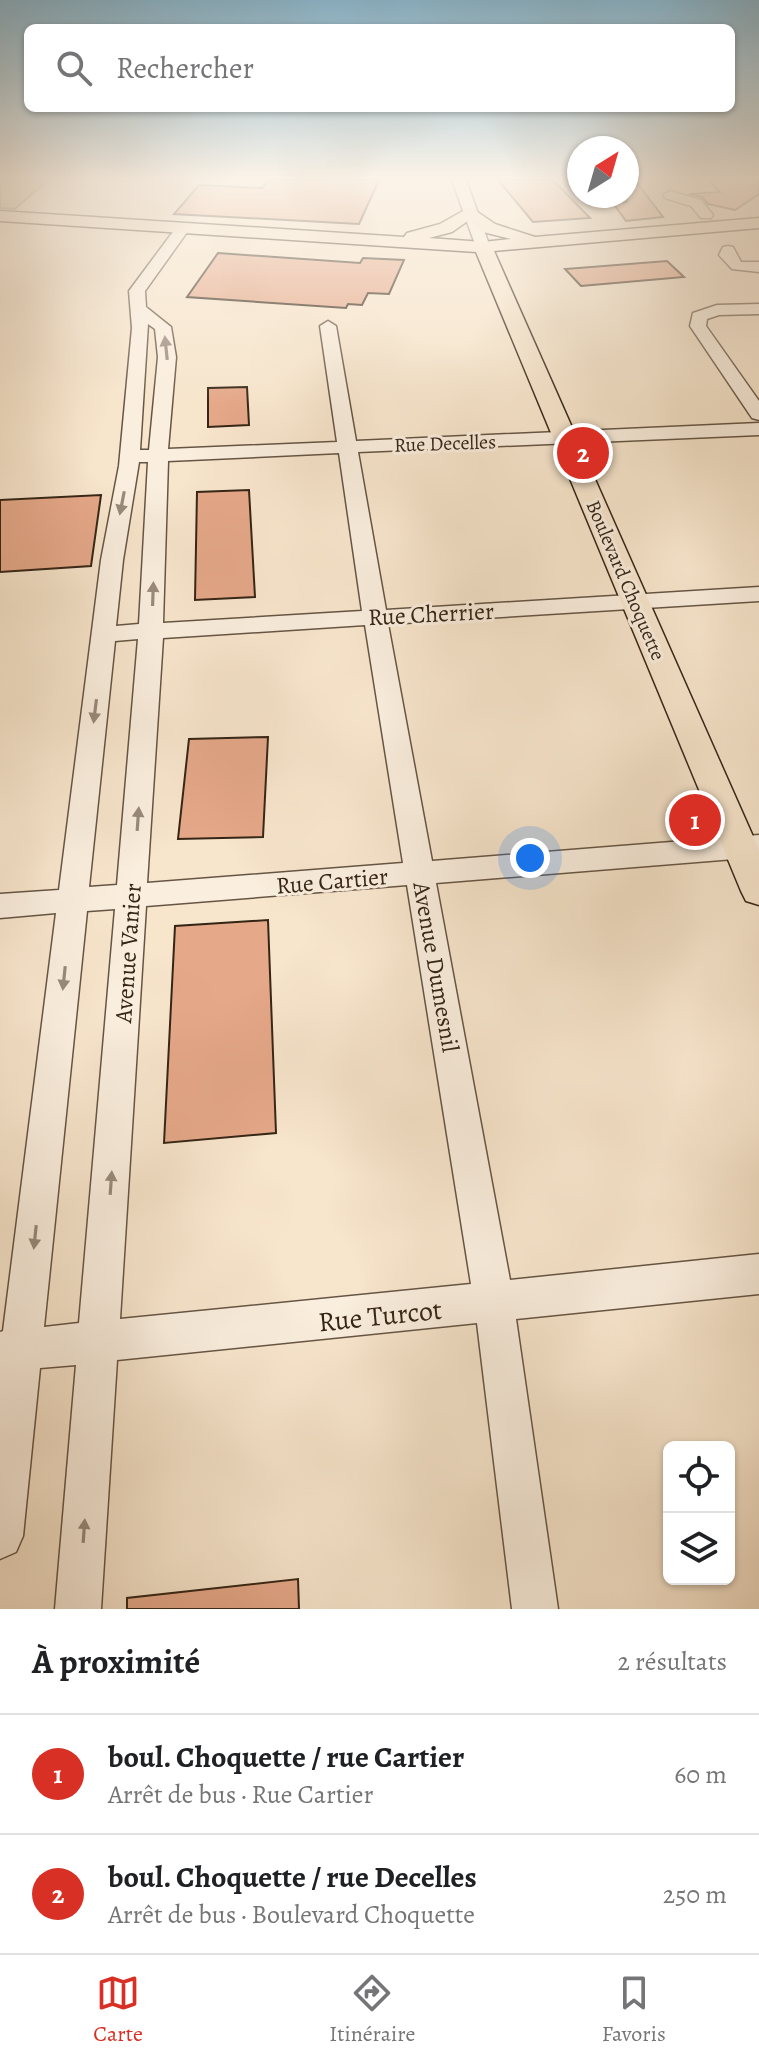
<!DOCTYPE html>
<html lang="fr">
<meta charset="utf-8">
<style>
body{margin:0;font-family:Alegreya,serif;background:#f2f2f2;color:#202124}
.controls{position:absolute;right:24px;bottom:24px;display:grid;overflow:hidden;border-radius:12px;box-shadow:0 2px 6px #0004}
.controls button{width:72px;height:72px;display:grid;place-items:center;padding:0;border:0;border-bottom:2px solid #e0e0e0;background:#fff;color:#202124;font:40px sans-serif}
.compass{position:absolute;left:567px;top:136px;width:72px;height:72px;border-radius:50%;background:#fff;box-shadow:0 2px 6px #0004;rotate:37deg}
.you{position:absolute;left:530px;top:858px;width:28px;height:28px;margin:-20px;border:6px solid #fff;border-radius:50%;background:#1a73e8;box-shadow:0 0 0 12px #1a73e833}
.badge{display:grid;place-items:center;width:52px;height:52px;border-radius:50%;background:#d93025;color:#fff;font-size:26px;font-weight:700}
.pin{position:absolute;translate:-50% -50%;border:4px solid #fff;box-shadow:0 2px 8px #0006}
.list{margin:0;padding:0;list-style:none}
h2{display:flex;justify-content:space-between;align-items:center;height:104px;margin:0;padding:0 32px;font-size:34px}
h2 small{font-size:26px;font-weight:400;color:#757577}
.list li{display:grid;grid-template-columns:52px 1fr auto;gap:24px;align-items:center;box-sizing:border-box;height:120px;padding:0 32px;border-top:2px solid #e0e0e0}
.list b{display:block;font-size:30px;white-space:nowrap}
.list p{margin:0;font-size:26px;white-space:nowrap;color:#757577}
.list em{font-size:26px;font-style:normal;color:#757577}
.icon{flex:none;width:44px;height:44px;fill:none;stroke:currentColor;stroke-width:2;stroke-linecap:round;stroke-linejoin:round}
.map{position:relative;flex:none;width:759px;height:1609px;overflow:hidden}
.search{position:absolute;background:#fff;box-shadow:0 2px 6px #0004;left:24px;right:24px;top:24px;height:88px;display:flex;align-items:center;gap:20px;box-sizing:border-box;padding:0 28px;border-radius:12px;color:#757577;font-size:30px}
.sheet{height:344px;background:#fff}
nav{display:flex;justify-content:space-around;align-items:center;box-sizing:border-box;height:112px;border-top:2px solid #e0e0e0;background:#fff;font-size:22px;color:#757577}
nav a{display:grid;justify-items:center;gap:4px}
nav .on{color:#d93025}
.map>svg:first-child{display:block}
.green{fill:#bcc598;stroke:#787557;stroke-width:2}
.building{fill:#e5a889;stroke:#352516;stroke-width:2}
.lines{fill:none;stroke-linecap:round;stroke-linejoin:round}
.minor-casing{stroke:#654;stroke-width:3}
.major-casing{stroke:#352516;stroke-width:3}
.minor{fill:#faeede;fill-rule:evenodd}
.major{fill:#f7e5cc;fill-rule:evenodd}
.oneway{fill:#988a7a}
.labels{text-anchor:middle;stroke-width:6;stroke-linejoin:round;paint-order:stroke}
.far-street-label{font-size:20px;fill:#352516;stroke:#faeede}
.street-label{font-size:24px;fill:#352516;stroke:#faeede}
.near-street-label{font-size:28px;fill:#352516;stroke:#faeede}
</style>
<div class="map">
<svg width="759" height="1609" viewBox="0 0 759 1609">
<rect width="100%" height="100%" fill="#f7e5cc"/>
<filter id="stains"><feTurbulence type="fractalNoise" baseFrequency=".0025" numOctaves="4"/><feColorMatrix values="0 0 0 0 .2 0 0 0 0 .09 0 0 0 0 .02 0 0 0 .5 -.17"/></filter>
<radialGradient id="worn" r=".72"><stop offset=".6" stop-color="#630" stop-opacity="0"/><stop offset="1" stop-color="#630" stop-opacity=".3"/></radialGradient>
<!-- green -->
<polygon class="green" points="0,180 48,180 15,209 0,208"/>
<!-- building -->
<g class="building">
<polygon points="268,180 379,180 359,224 174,214 199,185 262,188"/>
<polygon points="498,180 553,180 590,218 533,222"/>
<polygon points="627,180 635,180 663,217 626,221 613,203 627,202"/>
<polygon points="709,180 759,180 759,194 735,210 708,204 702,197 689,194 720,192"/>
<polygon points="218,253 360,263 363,258 404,260 389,294 368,293 362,305 348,304 346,308 187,297"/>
<polygon points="667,261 684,277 581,286 565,269"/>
<polygon points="247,387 249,425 208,427 208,388"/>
<polygon points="249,490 255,597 195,600 197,492"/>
<polygon points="101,495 91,566 0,572 0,500"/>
<polygon points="268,737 263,837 178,839 189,739"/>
<polygon points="268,920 276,1133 164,1143 175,926"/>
<polygon points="298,1579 299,1609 127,1609 127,1598"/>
</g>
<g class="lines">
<!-- minor casing -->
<g class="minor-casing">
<g id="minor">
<polygon points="452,180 466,180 490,247 488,250 483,251 476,247"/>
<polygon points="670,191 701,200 713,215 711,218 701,218 691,206 665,198 663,195"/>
<path d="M183,224L190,228L145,291L146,307L171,327L176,357L168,449L337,442L320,326L328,321L336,326L356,441L759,423V435L358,452L386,610L759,587V601L388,624L432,861L759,835V857L436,883L510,1280L759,1254V1294L516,1319L558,1609H512L477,1323L117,1360L101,1609H55L76,1365L40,1368L23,1536L16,1552L0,1559V1332L3,1331L56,913L0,918V894L59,890L101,560L119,466L132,328L129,291L178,225ZM148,324L155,329L158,357L149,450H140ZM339,453L362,611L163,623L168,461ZM139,462H148L139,624L116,626L123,560ZM365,625L403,863L147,883L163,638ZM138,639L117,885L89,887L115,641ZM407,885L471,1284L120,1319L146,906ZM115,909L79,1323L44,1327L87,911Z"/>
<polygon points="728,246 733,247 741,262 759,262 759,272 732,269 719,255 723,247"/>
<polygon points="759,304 759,314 719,315 707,319 706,326 759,401 759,420 752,418 690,326 693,313 717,305"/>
</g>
</g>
<!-- major casing -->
<g class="major-casing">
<path id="major" d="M470,207L495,224L535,237L759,218V228L494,251L759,850V905L746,901L741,891L476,252L0,221V211L404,237L407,233L440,224ZM469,220L483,232L511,239L483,242L429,238L452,232Z"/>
</g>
<!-- minor -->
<use href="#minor" class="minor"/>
<!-- major -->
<use href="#major" class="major"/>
</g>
<!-- one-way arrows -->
<defs><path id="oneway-solid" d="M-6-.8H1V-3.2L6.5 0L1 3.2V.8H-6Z" transform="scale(2)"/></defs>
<g class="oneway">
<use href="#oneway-solid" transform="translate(166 348) rotate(-96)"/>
<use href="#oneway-solid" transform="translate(122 503) rotate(101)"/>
<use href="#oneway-solid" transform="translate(153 594) rotate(-88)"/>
<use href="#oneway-solid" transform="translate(95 711) rotate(97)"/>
<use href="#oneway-solid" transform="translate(138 819) rotate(-86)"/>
<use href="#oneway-solid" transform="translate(64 978) rotate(96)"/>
<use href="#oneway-solid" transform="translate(111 1183) rotate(-86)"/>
<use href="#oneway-solid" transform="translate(35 1237) rotate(96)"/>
<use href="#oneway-solid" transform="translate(84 1531) rotate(-86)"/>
</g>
<!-- sky -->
<linearGradient id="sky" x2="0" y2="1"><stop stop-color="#8ab9d2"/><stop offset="0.44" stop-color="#fbf3e8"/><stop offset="1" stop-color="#fbf3e8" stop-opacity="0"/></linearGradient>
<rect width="759" height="405" fill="url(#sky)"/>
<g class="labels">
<!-- far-street labels -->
<g class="far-street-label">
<text transform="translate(445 443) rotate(-2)" y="7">Rue Decelles</text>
<text transform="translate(626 580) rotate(67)" y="7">Boulevard Choquette</text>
</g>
<!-- street labels -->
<g class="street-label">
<text transform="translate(431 614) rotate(-3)" y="8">Rue Cherrier</text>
<text transform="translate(332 881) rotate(-5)" y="8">Rue Cartier</text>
<text transform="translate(128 953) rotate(-86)" y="8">Avenue Vanier</text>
<text transform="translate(436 967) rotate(80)" y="8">Avenue Dumesnil</text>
</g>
<!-- near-street labels -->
<g class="near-street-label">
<text transform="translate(380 1315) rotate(-6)" y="10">Rue Turcot</text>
</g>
</g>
<rect width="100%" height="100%" filter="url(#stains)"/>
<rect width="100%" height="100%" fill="url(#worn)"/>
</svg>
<div class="controls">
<button><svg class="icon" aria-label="locate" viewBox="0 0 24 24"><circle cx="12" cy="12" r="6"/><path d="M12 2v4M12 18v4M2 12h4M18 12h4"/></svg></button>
<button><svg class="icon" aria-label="layers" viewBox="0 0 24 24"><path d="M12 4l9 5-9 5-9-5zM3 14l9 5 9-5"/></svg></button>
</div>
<svg class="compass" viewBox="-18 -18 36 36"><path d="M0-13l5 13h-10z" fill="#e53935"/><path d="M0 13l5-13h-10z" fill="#757577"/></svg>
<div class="you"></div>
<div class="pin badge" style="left:695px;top:820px">1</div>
<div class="pin badge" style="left:583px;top:453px">2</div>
<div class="search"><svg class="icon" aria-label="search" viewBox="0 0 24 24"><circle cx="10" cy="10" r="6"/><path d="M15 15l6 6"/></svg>Rechercher</div>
</div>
<section class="sheet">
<h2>À proximité<small>2 résultats</small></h2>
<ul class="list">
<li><span class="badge">1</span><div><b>boul. Choquette / rue Cartier</b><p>Arrêt de bus · Rue Cartier</p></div><em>60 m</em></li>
<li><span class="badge">2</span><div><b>boul. Choquette / rue Decelles</b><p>Arrêt de bus · Boulevard Choquette</p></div><em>250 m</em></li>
</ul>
</section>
<nav>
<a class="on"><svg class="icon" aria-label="map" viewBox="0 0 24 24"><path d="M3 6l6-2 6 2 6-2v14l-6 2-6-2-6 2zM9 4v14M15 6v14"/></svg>Carte</a>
<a><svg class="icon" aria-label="directions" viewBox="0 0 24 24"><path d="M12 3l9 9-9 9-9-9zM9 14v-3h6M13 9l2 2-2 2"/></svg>Itinéraire</a>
<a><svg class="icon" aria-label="saved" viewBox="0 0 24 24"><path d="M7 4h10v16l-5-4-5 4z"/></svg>Favoris</a>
</nav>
